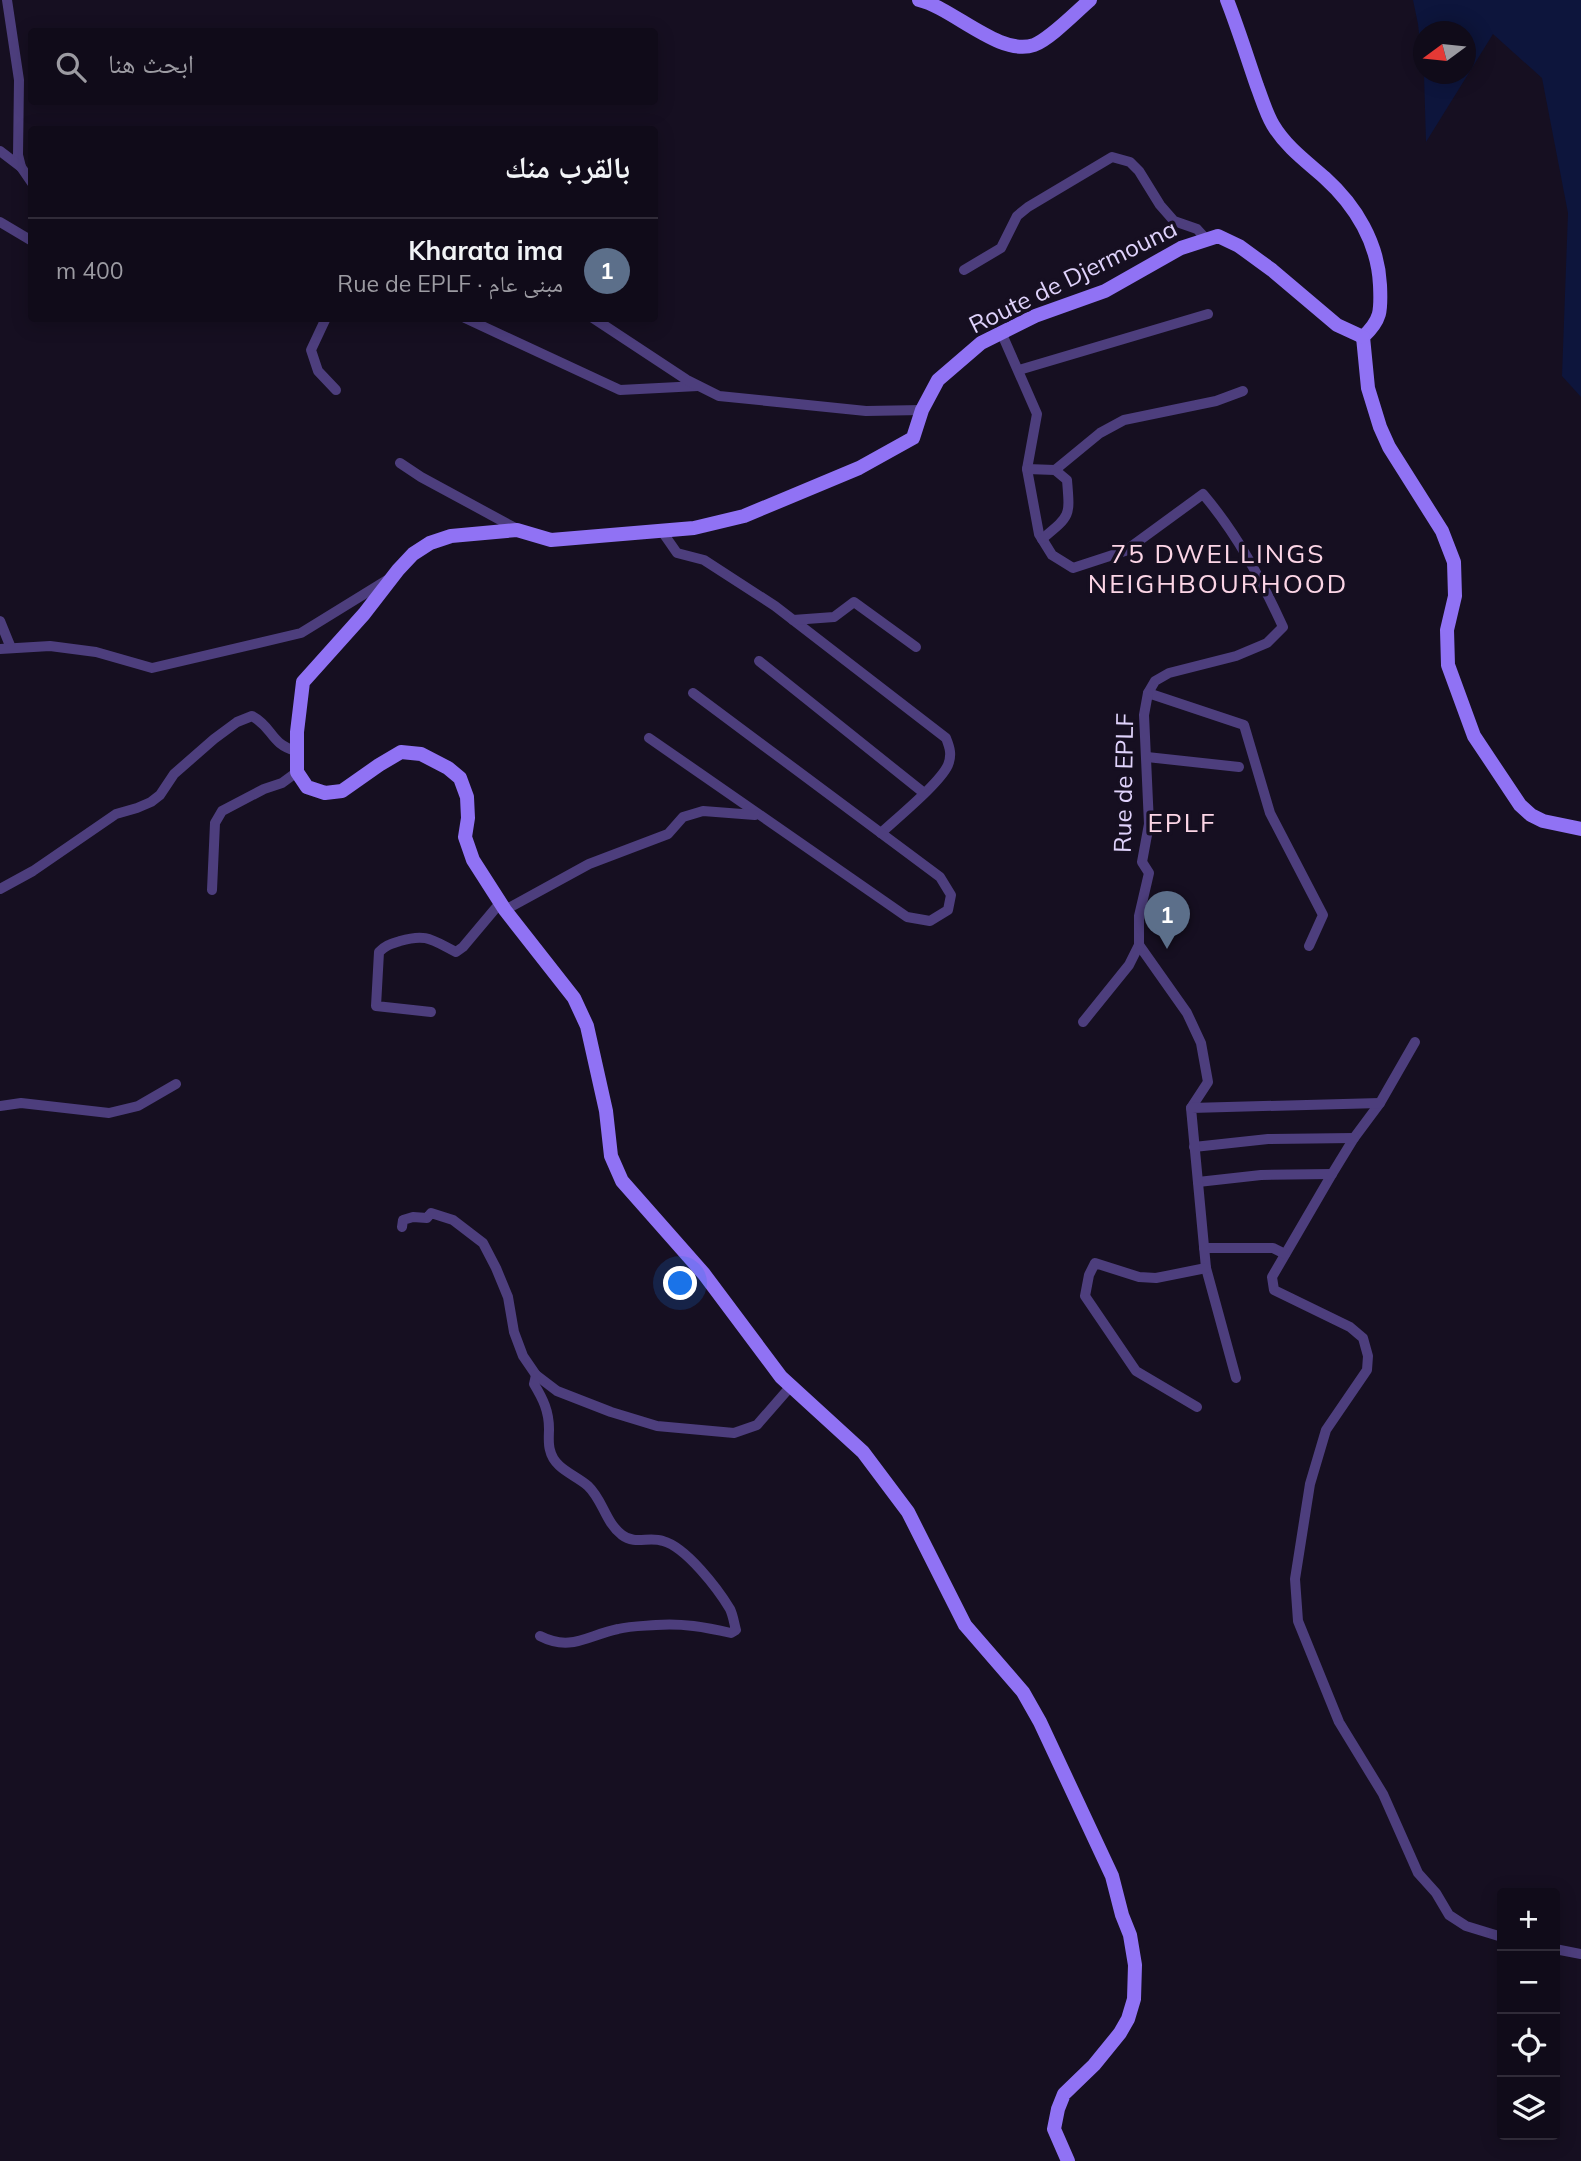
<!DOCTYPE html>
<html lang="ar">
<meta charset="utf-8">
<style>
body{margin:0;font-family:Mulish,"Noto Naskh Arabic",sans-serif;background:#191422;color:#f1f3f6;direction:rtl}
.controls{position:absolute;right:21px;bottom:21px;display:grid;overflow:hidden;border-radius:7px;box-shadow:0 4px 18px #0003}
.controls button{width:63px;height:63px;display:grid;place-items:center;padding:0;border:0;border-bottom:2px solid #302b38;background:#100b19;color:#f1f3f6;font:35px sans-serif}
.compass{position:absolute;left:1413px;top:21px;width:63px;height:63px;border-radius:50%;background:#100b19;box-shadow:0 4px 18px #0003;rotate:255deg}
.you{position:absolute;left:681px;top:1284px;width:24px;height:24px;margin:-18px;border:5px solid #fff;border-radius:50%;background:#1a73e8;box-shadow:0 0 0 10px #1a73e833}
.badge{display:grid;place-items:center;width:46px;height:46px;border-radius:50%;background:#1a73e8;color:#fff;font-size:23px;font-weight:700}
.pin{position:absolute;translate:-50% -58px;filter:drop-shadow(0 2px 4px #0008)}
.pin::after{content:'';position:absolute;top:37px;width:24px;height:21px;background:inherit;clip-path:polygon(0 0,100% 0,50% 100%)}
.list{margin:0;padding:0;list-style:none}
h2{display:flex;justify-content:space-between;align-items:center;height:91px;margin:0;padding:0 28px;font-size:30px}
h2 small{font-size:23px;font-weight:400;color:#9c9ba2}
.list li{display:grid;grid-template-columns:46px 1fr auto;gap:21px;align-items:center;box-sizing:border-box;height:105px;padding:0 28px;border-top:2px solid #302b38}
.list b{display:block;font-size:26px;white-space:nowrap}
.list p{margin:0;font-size:23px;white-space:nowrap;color:#9c9ba2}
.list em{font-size:23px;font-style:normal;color:#9c9ba2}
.icon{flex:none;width:38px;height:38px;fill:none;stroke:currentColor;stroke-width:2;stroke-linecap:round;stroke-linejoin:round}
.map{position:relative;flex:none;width:1581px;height:2161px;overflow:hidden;direction:ltr}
.search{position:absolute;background:#100b19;box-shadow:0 4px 18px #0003;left:28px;top:28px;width:630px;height:77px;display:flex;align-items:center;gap:18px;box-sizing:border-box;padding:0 24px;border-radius:7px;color:#9c9ba2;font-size:26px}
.panel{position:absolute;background:#100b19;box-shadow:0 4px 18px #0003;left:28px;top:126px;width:630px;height:196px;border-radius:7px;direction:rtl}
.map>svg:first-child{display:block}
.water{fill:#0d153c}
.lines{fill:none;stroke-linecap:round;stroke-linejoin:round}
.street{stroke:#4d3e7d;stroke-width:10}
.secondary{stroke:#9072f4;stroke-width:14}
.labels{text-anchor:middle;stroke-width:7;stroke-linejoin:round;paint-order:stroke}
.street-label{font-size:24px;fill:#e0d3fc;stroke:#160f21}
.neighbourhood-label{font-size:26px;letter-spacing:2px;fill:#fcd5e6;stroke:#160f21}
</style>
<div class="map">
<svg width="1581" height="2161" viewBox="0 0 1581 2161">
<rect width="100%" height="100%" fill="#160f21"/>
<!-- water -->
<polygon class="water" points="1413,0 1581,0 1581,397 1562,376 1568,213 1542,78 1493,34 1426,142 1424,74 1466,74 1466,32 1424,32 1423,69 1418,24"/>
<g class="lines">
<!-- street -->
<g class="street">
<polyline points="7,0 19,80 18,155 21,167 32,183"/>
<polyline points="0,151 21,167"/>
<polyline points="0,222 32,241"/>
<polyline points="964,270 1001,248 1017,216 1028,207 1112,157 1130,162 1139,171 1160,205 1174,221 1197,229 1207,240"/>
<polyline points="326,318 311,350 318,371 336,390"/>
<polyline points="465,318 620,390 698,386"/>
<polyline points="593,318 687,380 719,396 866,411 922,410"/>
<path d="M1001,332L1037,414L1027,469L1039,534L1052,555L1073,568L1125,551L1203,494C1237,534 1261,579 1283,627L1267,643L1236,656L1169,673L1155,681L1148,693L1244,725L1270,813L1323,915L1309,946"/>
<polyline points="1019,370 1208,314"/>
<polyline points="400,463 421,477 517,529"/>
<polyline points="1027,469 1055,470 1100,433 1124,420 1216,401 1243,391"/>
<path d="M661,530L677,553L704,560L775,606L946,738C950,748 952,755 948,765C940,783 897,818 881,833"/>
<path d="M1042,539C1071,515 1070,517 1067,480L1055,470"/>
<polyline points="793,620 834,617 854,602 916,647"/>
<polyline points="0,621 11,648"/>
<polyline points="0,649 50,646 96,652 152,668 301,633 387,580"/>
<polyline points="759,661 924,793"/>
<polyline points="649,738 907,917 930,921 948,910 951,895 940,877 693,693"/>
<polyline points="1147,757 1239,767"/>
<path d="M0,889L33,871L116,814L137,808L151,802L160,795L174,774L214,739L237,722L252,716C273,727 270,744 296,751V745"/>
<polyline points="212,890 215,823 222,811 264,789 282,783 297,772"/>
<polyline points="505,910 589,864 668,834 683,817 703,811 755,815"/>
<polyline points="1139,945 1187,1013 1201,1043 1208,1082 1191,1108"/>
<path d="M431,1012L376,1006L379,952C386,945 391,944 400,941C427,933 432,940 456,952L463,947L500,903"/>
<polyline points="1083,1022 1129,965 1139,945 1139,916 1149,873 1142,862 1149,824 1144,715 1148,693"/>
<polyline points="1415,1042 1380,1103 1354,1138 1332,1174 1272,1277 1274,1290 1350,1327 1363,1338 1368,1356 1367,1370 1326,1430 1310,1484 1295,1579 1298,1621 1339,1722 1383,1794 1418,1873 1436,1893 1449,1915 1466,1926 1502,1937"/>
<polyline points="0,1106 21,1103 109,1113 138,1106 176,1084"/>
<polyline points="1194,1147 1268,1139 1354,1138"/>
<polyline points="1198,1182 1261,1175 1332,1174"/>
<polyline points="402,1227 403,1220 413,1217 427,1218 431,1213 453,1220 483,1243 496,1268 508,1297 514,1332 523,1356 536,1375 557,1391 611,1412 657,1426 734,1433 757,1425 791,1386"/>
<polyline points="1204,1248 1273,1248 1285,1254"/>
<path d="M536,1375L534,1384C543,1399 549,1411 549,1429C549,1435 548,1444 550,1450C554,1469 576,1475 588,1486C603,1500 605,1522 622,1535C635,1545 649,1536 663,1541C686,1547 718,1589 730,1609C733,1615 734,1623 736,1630L731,1633C705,1627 682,1623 656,1625C643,1626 630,1626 618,1629C588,1635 571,1652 540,1636"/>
<polyline points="1236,1378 1206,1268 1191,1108 1380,1103"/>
<polyline points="1197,1407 1136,1371 1085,1296 1089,1275 1095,1263 1139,1277 1156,1278 1206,1268"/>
<polyline points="1555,1949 1581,1954"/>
</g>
<!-- secondary -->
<g class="secondary">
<path d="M919,0C953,8 1000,57 1034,45C1050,39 1076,12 1090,0"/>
<path d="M1227,0C1238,28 1247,57 1257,86C1262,99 1266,113 1273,125C1286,147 1307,162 1325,178C1356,206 1378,243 1380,285C1381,310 1382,319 1363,337L1368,388L1380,427L1389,447L1442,531L1454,562L1455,596L1447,630L1448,665L1474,736L1520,805L1531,815L1543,821L1581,829"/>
<polyline points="1068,2161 1054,2129 1058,2109 1064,2094 1094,2065 1120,2033 1128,2019 1134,1999 1135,1965 1130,1935 1122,1915 1112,1876 1040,1722 1023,1692 965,1625 908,1512 863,1452 781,1377 704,1274 622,1181 611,1156 606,1111 587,1026 574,998 505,910 473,860 465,837 468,818 467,797 460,778 448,768 421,754 401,752 379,765 342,791 325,793 307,787 297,772 297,732 303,682 364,614 398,570 413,554 430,543 451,536 517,530 551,540 694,528 744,516 859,468 913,438 922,410 938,380 981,343 1035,316 1105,291 1181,248 1218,236 1239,246 1272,270 1337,325 1363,337"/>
</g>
</g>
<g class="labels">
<!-- street labels -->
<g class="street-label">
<text transform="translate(1073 277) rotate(-26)" y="8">Route de Djermouna</text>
<text transform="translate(1124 783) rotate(-89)" y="8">Rue de EPLF</text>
</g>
<!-- neighbourhood labels -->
<g class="neighbourhood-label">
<text x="1218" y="563">75 DWELLINGS<tspan x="1218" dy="30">NEIGHBOURHOOD</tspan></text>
<text x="1182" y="832">EPLF</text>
</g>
</g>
</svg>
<div class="controls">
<button>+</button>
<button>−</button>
<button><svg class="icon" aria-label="locate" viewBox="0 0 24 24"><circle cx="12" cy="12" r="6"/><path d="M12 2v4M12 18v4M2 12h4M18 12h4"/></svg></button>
<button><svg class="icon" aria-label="layers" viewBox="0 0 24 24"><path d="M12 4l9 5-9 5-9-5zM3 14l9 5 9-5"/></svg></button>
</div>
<svg class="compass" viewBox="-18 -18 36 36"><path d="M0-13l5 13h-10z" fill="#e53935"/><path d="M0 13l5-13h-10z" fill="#9c9ba2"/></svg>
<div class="you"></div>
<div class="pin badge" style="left:1167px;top:949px;background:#5c6f8a">1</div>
<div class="search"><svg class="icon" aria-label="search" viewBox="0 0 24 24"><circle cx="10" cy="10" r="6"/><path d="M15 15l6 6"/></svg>ابحث هنا</div>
<section class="panel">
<h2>بالقرب منك<small></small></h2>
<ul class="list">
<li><span class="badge" style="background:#5c6f8a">1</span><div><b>Kharata ima</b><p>مبنى عام · Rue de EPLF</p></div><em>400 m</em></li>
</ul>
</section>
</div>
